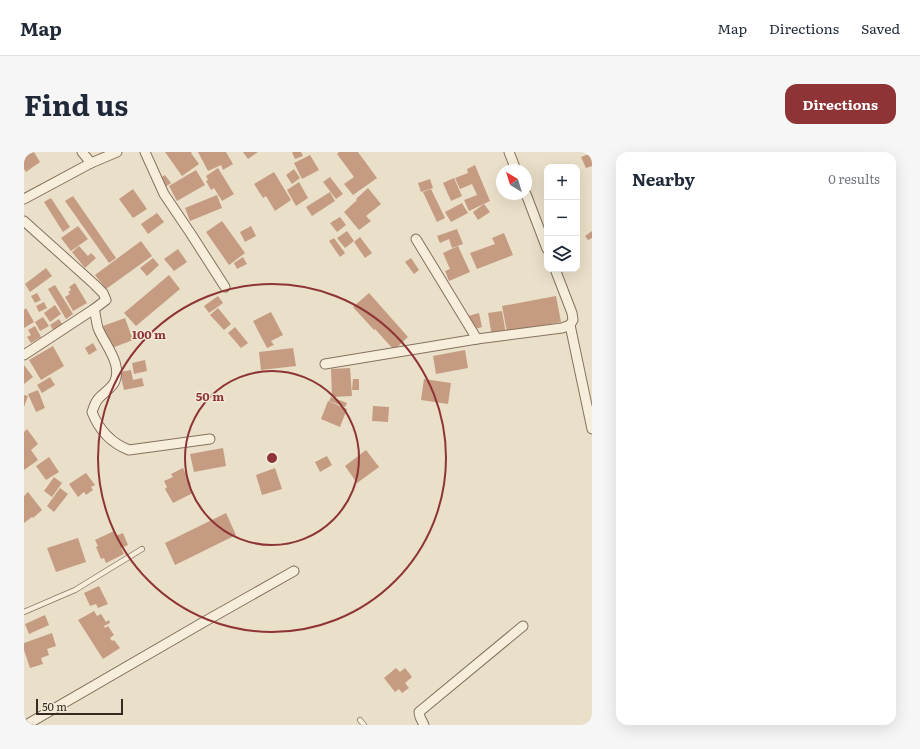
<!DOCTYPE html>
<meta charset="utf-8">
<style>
body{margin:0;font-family:Literata,serif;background:#f6f6f7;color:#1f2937}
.controls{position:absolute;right:12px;top:12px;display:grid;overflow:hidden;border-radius:8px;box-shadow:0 4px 16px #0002}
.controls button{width:36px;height:36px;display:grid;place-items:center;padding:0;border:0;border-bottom:1px solid #e0e1e3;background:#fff;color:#1f2937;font:20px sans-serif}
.compass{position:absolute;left:472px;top:12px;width:36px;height:36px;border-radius:50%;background:#fff;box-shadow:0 4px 16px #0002;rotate:322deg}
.scale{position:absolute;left:12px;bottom:10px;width:87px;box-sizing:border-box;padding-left:4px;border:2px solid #362b21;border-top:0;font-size:11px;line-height:14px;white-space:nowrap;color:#362b21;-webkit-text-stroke:3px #f2ead7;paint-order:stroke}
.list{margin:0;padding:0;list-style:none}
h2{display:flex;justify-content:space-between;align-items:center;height:52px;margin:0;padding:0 16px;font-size:17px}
h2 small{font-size:13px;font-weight:400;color:#747a83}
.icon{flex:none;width:22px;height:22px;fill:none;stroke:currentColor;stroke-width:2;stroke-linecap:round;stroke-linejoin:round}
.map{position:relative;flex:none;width:568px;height:573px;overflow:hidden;border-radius:12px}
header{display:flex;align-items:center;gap:24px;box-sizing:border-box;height:56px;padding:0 20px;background:#fff;border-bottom:1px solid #e0e1e3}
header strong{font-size:19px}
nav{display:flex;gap:22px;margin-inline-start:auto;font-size:14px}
.intro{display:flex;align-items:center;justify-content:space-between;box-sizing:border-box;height:96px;padding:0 24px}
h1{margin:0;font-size:28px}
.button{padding:10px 18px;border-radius:12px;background:#8e3436;color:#fff;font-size:14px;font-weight:700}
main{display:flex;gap:24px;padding:0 24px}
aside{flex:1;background:#fff;border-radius:12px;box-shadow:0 4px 16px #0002}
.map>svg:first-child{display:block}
.building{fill:#c59c81}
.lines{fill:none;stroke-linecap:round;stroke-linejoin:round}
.service-casing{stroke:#85725f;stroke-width:6}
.minor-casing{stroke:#85725f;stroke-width:11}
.service{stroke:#f6edda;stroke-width:4.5}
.minor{stroke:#f6edda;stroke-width:9}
.ring{fill:none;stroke:#8e3436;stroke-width:2}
.centre{fill:#8e3436;stroke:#f2ead7;stroke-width:2}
.ring-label{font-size:12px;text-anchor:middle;font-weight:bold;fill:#8e3436;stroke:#f2ead7;stroke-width:3;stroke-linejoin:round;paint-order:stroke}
</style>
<header>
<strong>Map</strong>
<nav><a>Map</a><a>Directions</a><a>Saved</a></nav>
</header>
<div class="intro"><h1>Find us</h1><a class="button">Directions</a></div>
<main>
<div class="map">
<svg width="568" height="573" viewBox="0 0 568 573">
<rect width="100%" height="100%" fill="#eadfc8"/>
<!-- building -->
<g class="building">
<polygon points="0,0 10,0 16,10 2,20 0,17"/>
<polygon points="141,0 168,0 167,1 175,12 158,24"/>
<polygon points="174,0 202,0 209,12 199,18 197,13 184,19"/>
<polygon points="219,0 234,0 224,7"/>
<polygon points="268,0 277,0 279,4 271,7"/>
<polygon points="315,0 334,0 353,26 329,43 320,32 330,25 313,2"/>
<polygon points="568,1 568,14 562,16 557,5"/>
<polygon points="286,3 295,18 278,27 270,11"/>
<polygon points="451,13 466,49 445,59 440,48 453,43 448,32 436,37 431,26 444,21 443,17"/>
<polygon points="194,16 210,42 198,49 190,36 187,38 182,29 184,28 182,24"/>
<polygon points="270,17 276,26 268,32 262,23"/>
<polygon points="172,18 181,33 153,49 145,34"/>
<polygon points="250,20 267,48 251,59 242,44 239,46 230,32"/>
<polygon points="141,23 147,31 141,35 136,26"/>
<polygon points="306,25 319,42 312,47 299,30"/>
<polygon points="430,26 438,44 427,49 419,31"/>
<polygon points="406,27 409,36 397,40 394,31"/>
<polygon points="275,30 284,46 272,54 263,38"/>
<polygon points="344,36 357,52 342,64 347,69 335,78 320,60 333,48 332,47"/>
<polygon points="109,37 123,57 109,66 95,47"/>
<polygon points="407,37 421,66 413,70 399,40"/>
<polygon points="306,40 311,49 288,64 282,55"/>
<polygon points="193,43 198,56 166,69 161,56"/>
<polygon points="49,44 92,106 85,111 41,49"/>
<polygon points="27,46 46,75 39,80 20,50"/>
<polygon points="438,51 444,61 427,70 421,60"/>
<polygon points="460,52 466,60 454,68 449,60"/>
<polygon points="133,61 140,70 124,82 117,72"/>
<polygon points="316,65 322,73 313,80 306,71"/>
<polygon points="198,69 221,101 205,113 182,80"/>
<polygon points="54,74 64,87 47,99 37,86"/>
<polygon points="227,74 232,84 221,90 216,80"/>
<polygon points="433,77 439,92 428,96 425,87 416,91 413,84"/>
<polygon points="323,79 330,89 321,96 313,86"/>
<polygon points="568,79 568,86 564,88 561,84"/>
<polygon points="480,81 489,103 453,117 446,101 471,92 468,86"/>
<polygon points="336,85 348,101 341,106 330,90"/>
<polygon points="310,86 321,101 316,105 305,89"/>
<polygon points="117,89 128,104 82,137 71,123"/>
<polygon points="55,94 64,104 67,101 72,106 61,116 48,100"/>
<polygon points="434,94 446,120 425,129 421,119 426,117 419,101"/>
<polygon points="154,97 163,110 150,119 140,107"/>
<polygon points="219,105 223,112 213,117 210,111"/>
<polygon points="129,106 135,113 123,124 116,116"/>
<polygon points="387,106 395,118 390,122 381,110"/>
<polygon points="22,116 28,124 6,140 1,132"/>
<polygon points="145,123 156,137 112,174 100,161"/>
<polygon points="51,131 63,151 49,159 41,145 46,142 44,140 47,138 45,135"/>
<polygon points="31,133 49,162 42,167 24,137"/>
<polygon points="13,141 17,148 11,151 7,144"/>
<polygon points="345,141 384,185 370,198 351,177 350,178 329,155"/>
<polygon points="194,144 199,151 185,161 180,154"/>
<polygon points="532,144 537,170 483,180 478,154"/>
<polygon points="20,150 23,156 15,160 12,154"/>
<polygon points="31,153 37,162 26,170 20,161"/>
<polygon points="2,156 10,170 0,176 0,158"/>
<polygon points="194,156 207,172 200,178 186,163"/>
<polygon points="478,159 482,182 468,185 464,161"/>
<polygon points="247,160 259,183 247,189 250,193 243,196 229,169"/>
<polygon points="455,161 458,175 448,178 444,164"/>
<polygon points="19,165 25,174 16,179 11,170"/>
<polygon points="101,166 109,188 88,196 79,174"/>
<polygon points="35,167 40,175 31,181 26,173"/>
<polygon points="11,174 17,185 7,191 3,185 7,183 4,178"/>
<polygon points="211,175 224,191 217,196 204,181"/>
<polygon points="69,191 73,198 65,203 61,196"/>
<polygon points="29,194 40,214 17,228 5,208"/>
<polygon points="269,196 272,214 237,218 235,200"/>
<polygon points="441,198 444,216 412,222 409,204"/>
<polygon points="121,208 123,219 110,222 108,211"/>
<polygon points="0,213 9,225 0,232"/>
<polygon points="326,216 328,244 308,245 307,217"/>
<polygon points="107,218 109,228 118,226 120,234 100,238 96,220"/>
<polygon points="26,225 31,233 18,241 13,233"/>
<polygon points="329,227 335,227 335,238 328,238"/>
<polygon points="400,227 427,231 424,252 397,248"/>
<polygon points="14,238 21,256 12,260 4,242"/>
<polygon points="0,243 4,244 0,255"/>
<polygon points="307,245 323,251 321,255 305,249"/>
<polygon points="304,249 323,257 316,275 297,267"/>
<polygon points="349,254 365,255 364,270 348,269"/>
<polygon points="3,277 14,292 7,298 14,308 0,318 0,280"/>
<polygon points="199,296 202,314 170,320 166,302"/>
<polygon points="342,298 355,315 333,331 321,314"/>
<polygon points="303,304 308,313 296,320 291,310"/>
<polygon points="25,305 35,320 22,328 12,314"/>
<polygon points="159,316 167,332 165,333 169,341 149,351 141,337 143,335 140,329 149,325 147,322"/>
<polygon points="251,316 258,337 238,343 232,323"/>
<polygon points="62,321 71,333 67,335 69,338 62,343 60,340 54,345 45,332"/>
<polygon points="30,325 38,331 28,345 20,339"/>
<polygon points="36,336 44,342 30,360 23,354"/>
<polygon points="4,340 18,358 9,366 8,365 0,371 0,344"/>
<polygon points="202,361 212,383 151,413 141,391"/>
<polygon points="90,379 92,384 99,381 104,393 97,396 100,402 82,411 80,406 77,407 72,395 74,394 71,388"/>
<polygon points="54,386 62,410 32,420 23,396"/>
<polygon points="75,434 84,452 74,456 72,452 66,454 60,441"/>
<polygon points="70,459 73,464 77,462 82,470 85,468 86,471 80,474 81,476 84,474 90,483 86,486 88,489 90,488 96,496 79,507 54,468"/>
<polygon points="21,463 25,473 5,482 1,472"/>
<polygon points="28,481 32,494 23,497 25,503 17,506 19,512 6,516 0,498 0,491"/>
<polygon points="372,516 376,520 381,516 388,525 381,531 385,536 378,541 375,537 371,540 360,526"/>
</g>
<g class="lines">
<!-- service casing -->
<g class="service-casing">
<g id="service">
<polyline points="0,460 51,438 118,397"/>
<polyline points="336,568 340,573"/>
</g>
</g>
<!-- minor casing -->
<g class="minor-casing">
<g id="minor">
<polyline points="58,0 67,11"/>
<polyline points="121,0 140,42 167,82 201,135"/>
<polyline points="485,0 492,18"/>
<polyline points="502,42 523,97"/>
<polyline points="0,47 67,11 93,0"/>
<polyline points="0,69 70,132 79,141 82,148 70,157 0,203"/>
<polyline points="392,87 453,187"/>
<path d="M70,157C72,163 72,170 74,176C80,192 100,213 90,231C86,237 80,241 75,246C71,250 70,255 68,260C75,278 87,291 105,298L186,287"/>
<polyline points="546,173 568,277"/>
<polyline points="301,212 453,187 538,176 546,173 549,168 548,161 531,117"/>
<polyline points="2,573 178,471 270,419"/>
<polyline points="400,573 396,565 395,560 499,474"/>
</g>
</g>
<!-- service -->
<use href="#service" class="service"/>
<!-- minor -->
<use href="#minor" class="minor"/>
</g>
<!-- distance rings -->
<g class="ring">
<circle cx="248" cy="306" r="87"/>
<circle cx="248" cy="306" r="174"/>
</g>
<circle cx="248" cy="306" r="6" class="centre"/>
<g class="ring-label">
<text x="125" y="187">100 m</text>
<text x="186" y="249">50 m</text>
</g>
</svg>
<div class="controls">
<button>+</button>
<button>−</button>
<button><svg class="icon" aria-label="layers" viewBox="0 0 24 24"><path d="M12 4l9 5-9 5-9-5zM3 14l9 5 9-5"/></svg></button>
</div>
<svg class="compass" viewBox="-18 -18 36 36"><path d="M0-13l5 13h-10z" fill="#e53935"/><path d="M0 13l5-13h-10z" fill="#747a83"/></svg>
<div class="scale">50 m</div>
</div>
<aside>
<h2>Nearby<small>0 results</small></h2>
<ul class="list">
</ul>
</aside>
</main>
